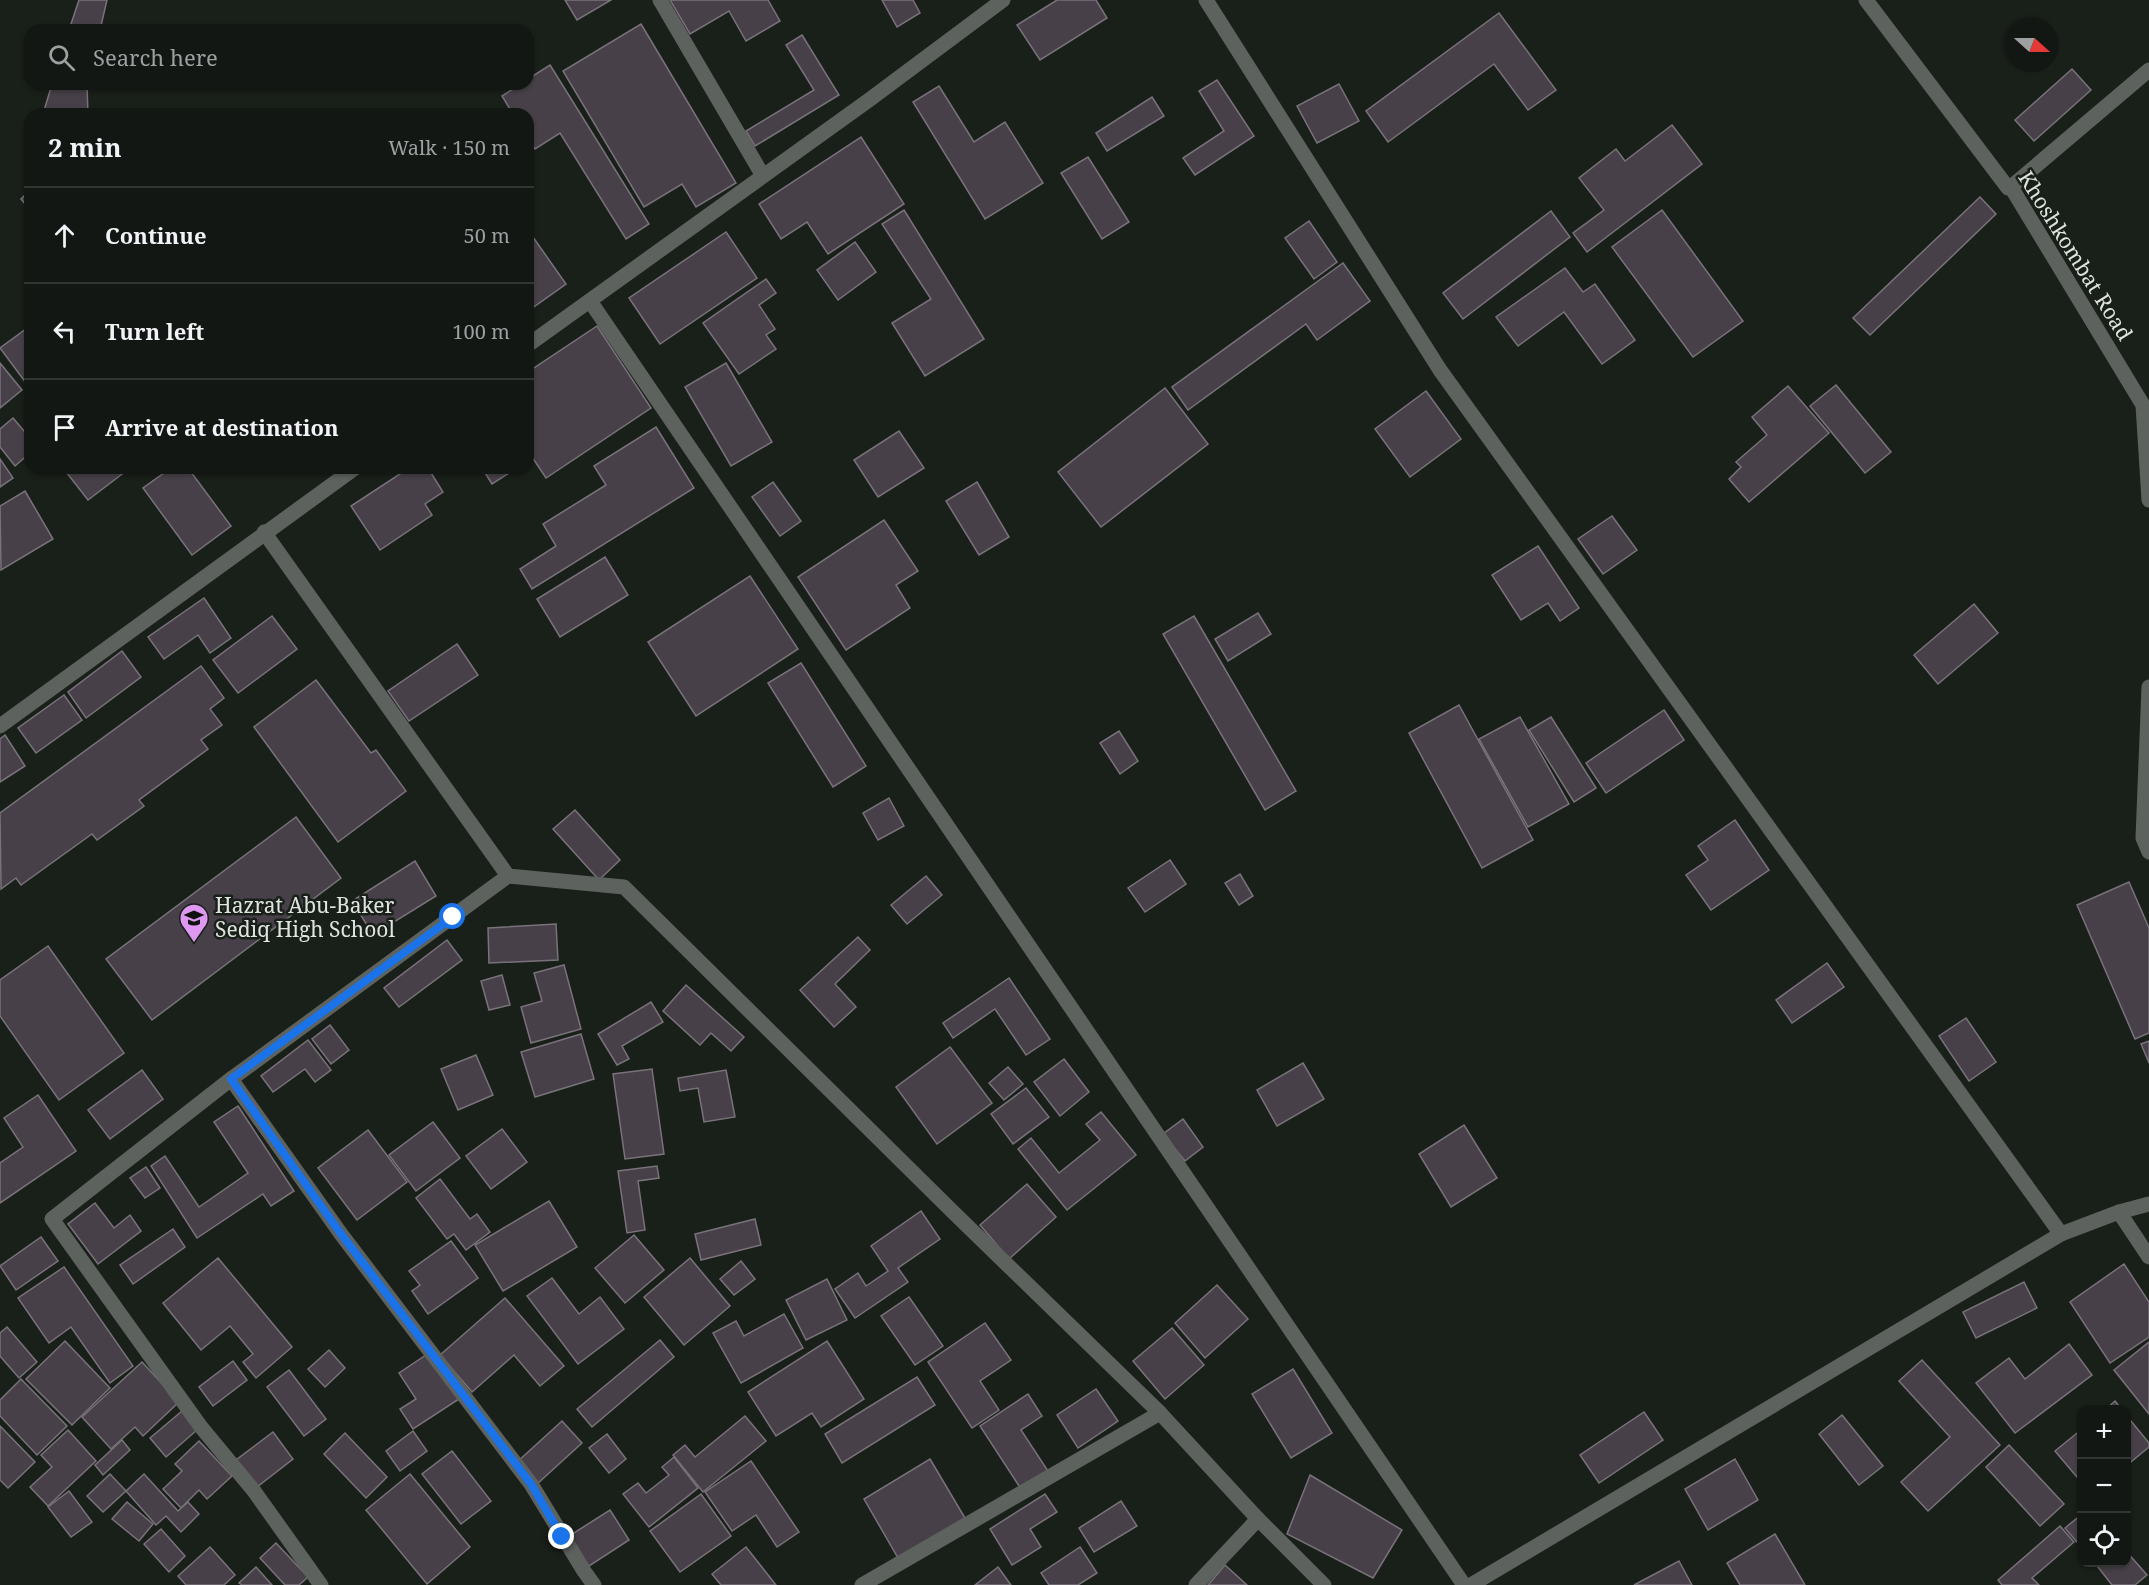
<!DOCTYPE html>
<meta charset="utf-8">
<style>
body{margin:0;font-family:"Noto Serif",serif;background:#1c201c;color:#f1f3f6}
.controls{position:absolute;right:18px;bottom:18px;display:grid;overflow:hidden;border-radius:12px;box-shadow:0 2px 4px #0004}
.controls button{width:54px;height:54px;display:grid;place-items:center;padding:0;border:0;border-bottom:2px solid #323633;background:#131713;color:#f1f3f6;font:30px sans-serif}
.compass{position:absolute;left:2005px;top:18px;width:54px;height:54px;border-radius:50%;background:#131713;box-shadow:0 2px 4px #0004;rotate:111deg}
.stop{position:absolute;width:18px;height:18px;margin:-14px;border:4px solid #1a73e8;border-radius:50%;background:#fff}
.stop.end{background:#1a73e8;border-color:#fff;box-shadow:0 2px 6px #0008}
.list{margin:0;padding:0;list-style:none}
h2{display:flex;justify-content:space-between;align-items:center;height:78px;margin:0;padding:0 24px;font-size:26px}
h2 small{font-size:20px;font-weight:400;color:#9d9fa0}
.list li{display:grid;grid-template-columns:39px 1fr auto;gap:18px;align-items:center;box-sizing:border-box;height:96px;padding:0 24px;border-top:2px solid #323633}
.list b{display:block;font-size:22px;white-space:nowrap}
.list em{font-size:20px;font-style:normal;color:#9d9fa0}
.icon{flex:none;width:33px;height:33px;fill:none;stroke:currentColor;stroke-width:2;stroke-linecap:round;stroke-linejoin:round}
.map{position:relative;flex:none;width:2149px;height:1585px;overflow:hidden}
.search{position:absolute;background:#131713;box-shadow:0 2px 4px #0004;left:24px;top:24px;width:510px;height:66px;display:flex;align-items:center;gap:15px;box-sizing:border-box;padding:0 21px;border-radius:18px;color:#9d9fa0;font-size:22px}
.panel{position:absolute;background:#131713;box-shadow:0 2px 4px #0004;left:24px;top:108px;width:510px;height:366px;border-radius:18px}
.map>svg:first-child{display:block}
.building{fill:#474048;stroke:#79727a;stroke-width:1.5}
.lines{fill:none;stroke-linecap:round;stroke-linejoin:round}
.minor{stroke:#5e625e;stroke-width:15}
.tertiary{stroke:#5e625e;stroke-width:15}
.route{stroke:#1a73e8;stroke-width:8}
.labels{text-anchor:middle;stroke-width:5;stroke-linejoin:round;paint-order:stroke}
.street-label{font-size:21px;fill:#e0e4e0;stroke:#191f19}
.poi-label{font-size:21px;fill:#e0e4e0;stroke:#191f19;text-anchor:start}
</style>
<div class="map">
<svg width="2149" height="1585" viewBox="0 0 2149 1585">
<rect width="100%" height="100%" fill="#191f19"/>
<!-- building -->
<g class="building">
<polygon points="79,0 107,0 100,30 69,30"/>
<polygon points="565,0 611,0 577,20"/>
<polygon points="670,0 768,0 780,21 746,41 729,11 690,34"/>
<polygon points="882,0 913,0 920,13 897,27"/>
<polygon points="1057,0 1096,0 1107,18 1040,60 1017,25"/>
<polygon points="1499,13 1556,90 1528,110 1494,64 1388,142 1366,111"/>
<polygon points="641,24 736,183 696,207 682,184 644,207 563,71"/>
<polygon points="802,35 839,95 755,146 746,131 814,90 786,45"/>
<polygon points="550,65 649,224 626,239 560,133 535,149 528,138 528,114 513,114 502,96 521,84 528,84 528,79"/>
<polygon points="2072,69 2091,90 2034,141 2015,120"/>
<polygon points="1217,80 1254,136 1195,175 1183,158 1224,131 1199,91"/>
<polygon points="52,84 87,84 88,114 43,114"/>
<polygon points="1339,84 1359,121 1317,143 1297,106"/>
<polygon points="939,86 974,142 1005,122 1043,183 985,219 913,102"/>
<polygon points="1152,97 1164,116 1107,151 1096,133"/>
<polygon points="1672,125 1702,164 1587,252 1573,233 1604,210 1579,178 1616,149 1625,161"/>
<polygon points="861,137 904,204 828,254 807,222 781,239 759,204"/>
<polygon points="1088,157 1129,222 1102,239 1061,173"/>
<polygon points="30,190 30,210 21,199"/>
<polygon points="1980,197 1996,214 1870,335 1853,318"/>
<polygon points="904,210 984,339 925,376 892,323 931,299 882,224"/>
<polygon points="1662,210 1743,321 1693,357 1612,247"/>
<polygon points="1551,211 1570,237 1463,319 1443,293"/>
<polygon points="1309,221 1337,262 1314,279 1285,238"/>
<polygon points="528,230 566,284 528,311"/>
<polygon points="726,232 757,278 660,344 629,298"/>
<polygon points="855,242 876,272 838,300 817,270"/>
<polygon points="1343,263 1370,301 1317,340 1306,324 1188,410 1172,387"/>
<polygon points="1565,268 1583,292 1595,284 1635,340 1602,364 1564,312 1518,346 1496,317"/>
<polygon points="766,279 776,293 759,305 775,329 766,335 776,349 739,374 703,323"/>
<polygon points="30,326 30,387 29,387 0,348"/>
<polygon points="597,326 651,408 546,478 528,451 528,372"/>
<polygon points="0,363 22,390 0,408"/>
<polygon points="726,363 772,442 731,466 685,387"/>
<polygon points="1836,385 1891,452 1865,473 1810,406"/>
<polygon points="1788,386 1829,433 1749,502 1729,479 1741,467 1736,462 1767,435 1752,417"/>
<polygon points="1165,388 1208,444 1101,527 1058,472"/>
<polygon points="1426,391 1461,439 1410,477 1375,429"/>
<polygon points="13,418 30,438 30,453 15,466 0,447 0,429"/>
<polygon points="656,427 694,488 532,589 520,569 556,546 543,524 606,485 594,466"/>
<polygon points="899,431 924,468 878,497 854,460"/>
<polygon points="0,459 13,478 0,487"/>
<polygon points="63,468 130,468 88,500"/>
<polygon points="171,468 188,468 231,526 192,555 143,488"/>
<polygon points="409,468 428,468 443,492 425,504 432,515 380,550 351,506"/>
<polygon points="482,468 517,468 492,484"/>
<polygon points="773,482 801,521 780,536 752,497"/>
<polygon points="977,482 1009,537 979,555 946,501"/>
<polygon points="25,491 53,539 1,570 0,506"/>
<polygon points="1612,516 1637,550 1603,574 1578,539"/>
<polygon points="884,520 918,571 896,585 910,608 846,650 798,577"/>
<polygon points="1538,546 1579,608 1560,621 1548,603 1521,620 1492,575"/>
<polygon points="605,557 628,595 560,637 537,599"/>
<polygon points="750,576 798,649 696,716 648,642"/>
<polygon points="204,598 231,638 210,653 198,635 164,659 148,637"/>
<polygon points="1974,604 1998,633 1938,684 1914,655"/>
<polygon points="1258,613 1271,634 1228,661 1215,639"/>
<polygon points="272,616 297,649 238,693 213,660"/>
<polygon points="1194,616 1296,791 1265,810 1163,634"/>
<polygon points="457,644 478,675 409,721 388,691"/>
<polygon points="122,651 141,677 86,718 68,692"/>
<polygon points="801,663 866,766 833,787 768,683"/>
<polygon points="201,666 224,698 210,709 222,725 201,740 208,749 139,800 144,806 97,840 92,834 21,885 16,878 1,889 0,813"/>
<polygon points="316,680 371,753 376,750 406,791 338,842 254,727"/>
<polygon points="64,695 82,720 36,753 18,728"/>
<polygon points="1459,705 1533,840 1482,868 1409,733"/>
<polygon points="1664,710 1684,740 1606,793 1586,763"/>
<polygon points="1520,717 1569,804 1528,827 1479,739"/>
<polygon points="1551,717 1596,788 1574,802 1529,730"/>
<polygon points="1119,731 1138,761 1120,774 1100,743"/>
<polygon points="5,735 25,766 0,782 0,739"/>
<polygon points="889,798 904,826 878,840 863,813"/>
<polygon points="575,810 620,860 599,880 553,829"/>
<polygon points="296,817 341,878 152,1020 106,959"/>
<polygon points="1735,820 1769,870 1711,910 1686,875 1708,860 1698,846"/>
<polygon points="1170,860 1186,884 1145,912 1128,888"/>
<polygon points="415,861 436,896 373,935 352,901"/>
<polygon points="1240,874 1253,896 1239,905 1225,883"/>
<polygon points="926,876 942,895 907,924 891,905"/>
<polygon points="2129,882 2149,928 2149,1033 2135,1039 2077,905"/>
<polygon points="556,924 558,960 489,963 488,928"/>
<polygon points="858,937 870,950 835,984 856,1007 834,1027 800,990"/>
<polygon points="447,940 462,960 399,1007 384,988"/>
<polygon points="48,946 124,1053 59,1100 0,1016 0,980"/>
<polygon points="1827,963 1844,987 1792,1023 1776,1000"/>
<polygon points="564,965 581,1029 531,1043 521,1007 542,1001 534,973"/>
<polygon points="502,975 510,1005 489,1010 481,981"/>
<polygon points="1009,978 1050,1039 1026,1055 995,1009 953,1038 943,1023"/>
<polygon points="686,985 744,1037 731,1051 711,1033 700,1045 663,1011"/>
<polygon points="651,1002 663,1022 622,1046 629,1059 617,1065 598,1034"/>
<polygon points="1966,1018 1996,1062 1969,1081 1939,1036"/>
<polygon points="330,1025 349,1050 331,1064 312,1039"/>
<polygon points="581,1034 594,1079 535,1097 521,1052"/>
<polygon points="308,1040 331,1070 315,1082 305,1069 273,1092 261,1076"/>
<polygon points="2149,1041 2149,1063 2141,1044"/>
<polygon points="950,1047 992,1103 937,1144 896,1087"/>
<polygon points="476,1055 493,1095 458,1110 441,1069"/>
<polygon points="1064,1059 1089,1092 1060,1116 1034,1082"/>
<polygon points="1303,1063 1324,1099 1277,1126 1257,1090"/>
<polygon points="1008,1067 1023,1084 1004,1100 989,1083"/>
<polygon points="652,1069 664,1154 625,1159 613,1074"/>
<polygon points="142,1070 163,1099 110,1139 88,1110"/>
<polygon points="726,1070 735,1117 704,1122 698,1088 680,1091 678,1078"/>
<polygon points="1026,1088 1049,1117 1013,1144 991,1114"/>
<polygon points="38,1095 76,1151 0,1203 0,1163 23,1147 4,1118"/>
<polygon points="238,1106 294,1191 271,1206 263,1194 197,1238 151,1166 165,1156 199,1207 248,1173 214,1122"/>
<polygon points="1101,1112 1136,1155 1067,1210 1018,1149 1031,1138 1059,1173 1100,1140 1086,1124"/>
<polygon points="1183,1119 1203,1147 1185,1161 1163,1134"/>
<polygon points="433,1122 460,1158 416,1191 389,1155"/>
<polygon points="1464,1125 1497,1178 1451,1207 1419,1154"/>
<polygon points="502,1129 527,1162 491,1189 466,1156"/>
<polygon points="368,1130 407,1182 357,1220 318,1168"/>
<polygon points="657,1166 659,1178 638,1181 645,1230 627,1233 618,1171"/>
<polygon points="146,1167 160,1188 145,1198 130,1178"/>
<polygon points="440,1179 470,1219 477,1214 490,1232 466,1250 454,1234 447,1239 416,1198"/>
<polygon points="1027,1184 1056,1217 1009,1259 980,1225"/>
<polygon points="549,1201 577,1247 503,1291 475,1245"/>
<polygon points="95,1203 114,1228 130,1215 141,1231 98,1264 68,1224"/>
<polygon points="921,1211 940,1239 898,1268 908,1282 855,1318 835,1289 858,1273 866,1286 888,1271 871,1246"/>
<polygon points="755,1219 761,1245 701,1260 695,1234"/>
<polygon points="173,1229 185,1247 133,1284 120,1265"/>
<polygon points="634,1235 664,1270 625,1303 595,1268"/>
<polygon points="41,1237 58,1261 16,1290 0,1266"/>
<polygon points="451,1241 478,1278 428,1314 412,1291 420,1285 409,1271"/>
<polygon points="218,1258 292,1347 256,1378 243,1362 253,1354 230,1326 201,1350 163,1303"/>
<polygon points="690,1258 730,1306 684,1345 644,1297"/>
<polygon points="741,1261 755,1279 734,1295 720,1279"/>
<polygon points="2124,1264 2149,1302 2149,1337 2110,1363 2070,1302"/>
<polygon points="64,1267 133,1366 110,1383 71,1327 49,1343 18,1298"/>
<polygon points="552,1278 579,1314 600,1297 624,1329 578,1364 527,1296"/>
<polygon points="827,1279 847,1320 806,1340 786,1300"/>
<polygon points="2024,1282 2037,1308 1976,1338 1963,1312"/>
<polygon points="1217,1285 1248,1319 1205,1358 1175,1323"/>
<polygon points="909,1297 943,1346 915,1365 881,1316"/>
<polygon points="505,1298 564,1366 540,1386 514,1355 472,1392 440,1355"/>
<polygon points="784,1314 803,1348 741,1383 713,1333 736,1321 744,1336"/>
<polygon points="985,1323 1011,1360 980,1381 999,1410 972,1428 928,1362"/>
<polygon points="7,1327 37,1362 19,1378 0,1356 0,1333"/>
<polygon points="1172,1328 1204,1365 1165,1399 1133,1361"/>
<polygon points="660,1340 674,1357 592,1427 577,1409"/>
<polygon points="65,1341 110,1388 72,1425 26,1379"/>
<polygon points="827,1341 864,1399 821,1427 812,1413 776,1436 748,1392"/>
<polygon points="2149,1342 2149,1414 2114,1370"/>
<polygon points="2069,1344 2092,1375 2015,1433 1976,1383 2009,1358 2025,1379"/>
<polygon points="329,1350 345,1368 325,1387 308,1369"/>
<polygon points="429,1353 459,1399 413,1429 400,1409 416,1399 399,1373"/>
<polygon points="1922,1360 2000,1445 1928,1511 1901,1482 1950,1437 1899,1381"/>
<polygon points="233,1361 247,1380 213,1406 199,1387"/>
<polygon points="142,1362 179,1402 143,1436 135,1427 111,1449 82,1417"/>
<polygon points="1293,1369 1332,1433 1291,1458 1252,1394"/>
<polygon points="289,1370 326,1419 304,1436 267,1387"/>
<polygon points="917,1377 935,1405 842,1463 825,1434"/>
<polygon points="21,1379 67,1426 37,1455 0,1416 0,1400"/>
<polygon points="1096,1389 1118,1421 1078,1448 1057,1415"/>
<polygon points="1028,1394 1042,1416 1021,1430 1048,1471 1021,1489 980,1426"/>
<polygon points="2115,1401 2122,1410 2105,1410"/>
<polygon points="182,1411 197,1430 166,1457 150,1438"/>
<polygon points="1644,1412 1663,1440 1599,1483 1580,1455"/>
<polygon points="1842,1415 1883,1466 1859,1485 1819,1434"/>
<polygon points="2126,1415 2149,1443 2149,1447 2126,1466"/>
<polygon points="745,1416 766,1441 703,1492 673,1455 685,1445 695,1457"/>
<polygon points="562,1421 582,1443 536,1485 516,1463"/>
<polygon points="0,1426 35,1462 8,1488 0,1480"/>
<polygon points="2082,1429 2082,1483 2055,1451"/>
<polygon points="68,1430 96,1461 48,1506 30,1487 52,1467 41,1455"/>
<polygon points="413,1431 427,1451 400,1471 386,1451"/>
<polygon points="273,1432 293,1459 257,1487 236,1460"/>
<polygon points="345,1433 387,1477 366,1498 324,1454"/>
<polygon points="607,1434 626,1459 609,1473 589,1448"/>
<polygon points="122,1440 130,1450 103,1475 95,1465"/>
<polygon points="199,1441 232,1476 207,1499 199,1490 181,1508 163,1489 182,1471 175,1464"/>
<polygon points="2009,1445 2064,1504 2040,1526 1986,1467"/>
<polygon points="452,1451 491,1501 461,1524 422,1474"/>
<polygon points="674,1457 698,1488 649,1527 623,1494 638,1483 646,1493 669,1475 662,1467"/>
<polygon points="930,1459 965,1518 898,1558 864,1499"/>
<polygon points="1735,1459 1758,1500 1708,1530 1685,1489"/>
<polygon points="751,1461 799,1532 777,1547 756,1515 732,1531 705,1492"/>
<polygon points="110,1474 126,1491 103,1512 87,1496"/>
<polygon points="144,1474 178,1511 188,1502 199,1514 181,1532 166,1516 156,1525 126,1491"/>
<polygon points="410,1474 470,1547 427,1584 366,1510"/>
<polygon points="1310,1475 1402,1530 1373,1578 1287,1534"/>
<polygon points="69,1491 92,1522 71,1537 48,1507"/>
<polygon points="701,1494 731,1536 680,1572 650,1531"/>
<polygon points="1045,1494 1057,1512 1030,1529 1041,1547 1012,1565 990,1529"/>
<polygon points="1121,1501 1137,1526 1094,1552 1079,1528"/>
<polygon points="127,1502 153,1524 139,1541 112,1519"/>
<polygon points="610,1510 629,1540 586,1568 566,1538"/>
<polygon points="2082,1514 2082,1548 2065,1528"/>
<polygon points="2060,1526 2074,1542 2032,1578 2039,1585 2002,1585 1998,1580"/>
<polygon points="161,1529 185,1556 169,1572 144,1544"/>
<polygon points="1775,1534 1805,1585 1740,1585 1727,1563"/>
<polygon points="276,1543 308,1577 299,1585 285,1585 260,1558"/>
<polygon points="210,1547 235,1575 224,1585 186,1585 178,1576"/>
<polygon points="746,1547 776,1585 721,1585 712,1574"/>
<polygon points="1080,1547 1097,1573 1078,1585 1049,1585 1041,1573"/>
<polygon points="2126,1551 2147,1575 2135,1585 2112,1585 2094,1562 2126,1562"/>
<polygon points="1679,1561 1692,1585 1634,1585"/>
<polygon points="1225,1565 1247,1585 1208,1585"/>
<polygon points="256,1567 272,1585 242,1585 239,1583"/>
<polygon points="998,1567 1011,1585 975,1585"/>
</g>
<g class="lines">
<!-- minor -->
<g class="minor">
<polyline points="660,0 763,176"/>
<polyline points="1206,0 1440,370 2061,1234"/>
<polyline points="2011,187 2149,70"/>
<polyline points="590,301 1464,1585"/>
<polyline points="528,345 869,100 1003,0"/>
<polyline points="264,532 508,876 624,887 952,1211 1160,1413 1258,1519 1324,1585"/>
<polyline points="0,726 355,468"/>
<polyline points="231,1079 341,1234 531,1484 584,1571 594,1585"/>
<polyline points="2119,1212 2149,1257"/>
<polyline points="321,1585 254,1491 201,1427 52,1219 231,1079 508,876"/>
<polyline points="862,1585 1160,1413"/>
<polyline points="1196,1585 1258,1519"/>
<polyline points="1471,1585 2061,1234 2119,1212 2149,1204"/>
</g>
<!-- tertiary -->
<g class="tertiary">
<polyline points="1866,0 2008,188 2011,187 2143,405 2149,500"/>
<polyline points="2149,687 2143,838 2149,852"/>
</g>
</g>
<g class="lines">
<!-- route -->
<polyline class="route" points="453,917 231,1079 341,1234 531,1484 562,1537"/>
</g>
<!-- icons -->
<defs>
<g id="school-pin" transform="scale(1.5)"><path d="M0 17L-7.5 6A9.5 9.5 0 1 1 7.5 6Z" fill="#df98f2" stroke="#191f19"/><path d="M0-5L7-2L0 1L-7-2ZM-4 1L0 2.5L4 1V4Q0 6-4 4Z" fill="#111"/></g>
</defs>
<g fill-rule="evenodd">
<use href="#school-pin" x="194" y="918"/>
</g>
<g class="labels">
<!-- street labels -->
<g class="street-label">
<text transform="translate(2075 256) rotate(58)" y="7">Khoshkombat Road</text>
</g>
<!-- poi labels -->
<g class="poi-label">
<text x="215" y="913">Hazrat Abu-Baker<tspan x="215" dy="24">Sediq High School</tspan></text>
</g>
</g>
</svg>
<div class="controls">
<button>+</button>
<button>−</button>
<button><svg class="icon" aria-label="locate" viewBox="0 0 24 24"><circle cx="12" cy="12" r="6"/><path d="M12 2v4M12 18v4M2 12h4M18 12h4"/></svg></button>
</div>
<svg class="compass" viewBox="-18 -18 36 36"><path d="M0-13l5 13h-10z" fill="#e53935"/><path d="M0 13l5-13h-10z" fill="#9d9fa0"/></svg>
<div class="stop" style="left:453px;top:917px"></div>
<div class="stop end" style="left:562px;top:1537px"></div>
<div class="search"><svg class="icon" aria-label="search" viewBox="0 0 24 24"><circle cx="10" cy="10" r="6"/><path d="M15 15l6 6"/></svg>Search here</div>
<section class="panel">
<h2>2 min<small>Walk · 150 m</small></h2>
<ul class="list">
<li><svg class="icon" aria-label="ahead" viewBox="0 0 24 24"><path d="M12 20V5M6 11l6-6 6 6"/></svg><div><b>Continue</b></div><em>50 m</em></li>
<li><svg class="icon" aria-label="left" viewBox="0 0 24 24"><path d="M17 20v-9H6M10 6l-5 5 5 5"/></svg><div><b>Turn left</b></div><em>100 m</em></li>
<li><svg class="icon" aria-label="arrive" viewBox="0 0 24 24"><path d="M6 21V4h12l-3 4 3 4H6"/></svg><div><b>Arrive at destination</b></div></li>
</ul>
</section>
</div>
